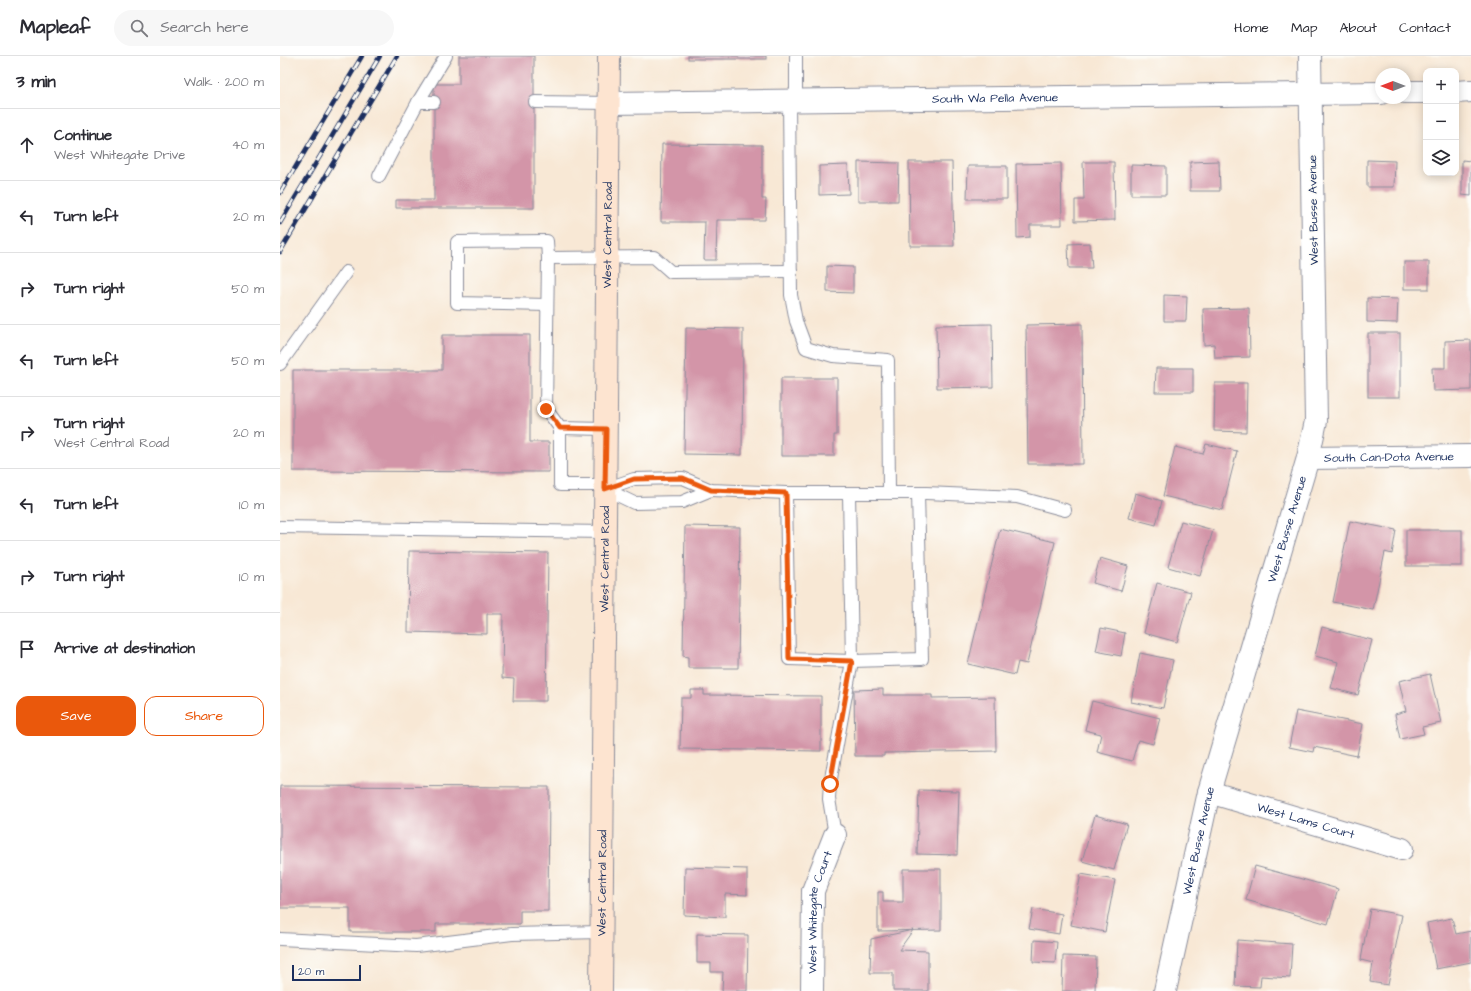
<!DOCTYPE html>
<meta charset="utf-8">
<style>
body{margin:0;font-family:"Architects Daughter",sans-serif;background:#f7f7f7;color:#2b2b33}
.controls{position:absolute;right:12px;top:12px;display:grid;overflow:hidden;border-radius:8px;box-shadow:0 2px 10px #0003}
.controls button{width:36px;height:36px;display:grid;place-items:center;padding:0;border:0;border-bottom:1px solid #e1e1e2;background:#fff;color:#2b2b33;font:20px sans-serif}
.compass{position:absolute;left:1095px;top:12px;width:36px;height:36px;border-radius:50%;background:#fff;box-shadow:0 2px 10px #0003;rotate:270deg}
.scale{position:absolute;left:12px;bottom:10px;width:69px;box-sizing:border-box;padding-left:4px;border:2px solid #1b2f5e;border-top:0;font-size:11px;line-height:14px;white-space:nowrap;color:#1b2f5e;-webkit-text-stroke:3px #fdfcf7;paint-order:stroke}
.stop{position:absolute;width:12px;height:12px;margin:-9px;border:3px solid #ea580c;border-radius:50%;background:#fff}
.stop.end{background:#ea580c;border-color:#fff;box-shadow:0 1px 4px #0008}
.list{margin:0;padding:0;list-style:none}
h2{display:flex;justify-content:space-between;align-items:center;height:52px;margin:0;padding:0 16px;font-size:17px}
h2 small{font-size:13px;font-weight:400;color:#7c7c81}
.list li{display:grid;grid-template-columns:26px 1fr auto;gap:12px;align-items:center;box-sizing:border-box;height:72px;padding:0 16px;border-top:1px solid #e1e1e2}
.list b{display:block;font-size:15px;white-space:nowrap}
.list p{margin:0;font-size:13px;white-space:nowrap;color:#7c7c81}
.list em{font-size:13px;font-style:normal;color:#7c7c81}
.actions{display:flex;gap:8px;padding:12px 16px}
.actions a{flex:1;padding:9px 0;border:1px solid #ea580c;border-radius:12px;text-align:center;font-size:14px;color:#ea580c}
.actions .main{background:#ea580c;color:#fff}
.icon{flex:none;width:22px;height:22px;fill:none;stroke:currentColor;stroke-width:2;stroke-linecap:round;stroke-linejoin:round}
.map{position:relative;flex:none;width:1191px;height:935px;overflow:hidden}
header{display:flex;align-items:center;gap:24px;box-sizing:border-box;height:56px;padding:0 20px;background:#fff;border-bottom:1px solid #e1e1e2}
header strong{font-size:19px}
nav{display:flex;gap:22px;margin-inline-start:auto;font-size:14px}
.search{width:280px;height:36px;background:#f7f7f7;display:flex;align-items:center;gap:10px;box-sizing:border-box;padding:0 14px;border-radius:22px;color:#7c7c81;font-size:15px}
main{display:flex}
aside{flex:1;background:#fff}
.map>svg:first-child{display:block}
.building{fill:#d395a8}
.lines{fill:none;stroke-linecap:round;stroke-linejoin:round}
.service-casing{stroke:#8a8c9a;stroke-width:14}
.minor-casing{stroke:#8a8c9a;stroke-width:24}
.secondary-casing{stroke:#8a8c9a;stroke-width:24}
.service{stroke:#fff;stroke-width:12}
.minor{stroke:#fff;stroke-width:22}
.secondary{stroke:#fde4d0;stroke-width:22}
.rail-casing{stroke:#1b2f5e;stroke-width:4.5}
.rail{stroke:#fdfcf7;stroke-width:3;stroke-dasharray:9;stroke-linecap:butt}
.route{stroke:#ea580c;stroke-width:5}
.labels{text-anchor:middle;stroke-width:3;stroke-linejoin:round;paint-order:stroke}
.street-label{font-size:12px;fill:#1b2f5e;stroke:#fdfcf7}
</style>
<header>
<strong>Mapleaf</strong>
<div class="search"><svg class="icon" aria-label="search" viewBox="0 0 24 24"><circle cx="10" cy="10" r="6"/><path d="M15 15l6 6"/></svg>Search here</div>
<nav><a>Home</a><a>Map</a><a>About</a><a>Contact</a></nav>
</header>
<main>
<aside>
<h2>3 min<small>Walk · 200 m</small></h2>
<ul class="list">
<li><svg class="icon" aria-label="ahead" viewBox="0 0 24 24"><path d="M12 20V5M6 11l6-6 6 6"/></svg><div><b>Continue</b><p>West Whitegate Drive</p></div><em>40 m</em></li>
<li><svg class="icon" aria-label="left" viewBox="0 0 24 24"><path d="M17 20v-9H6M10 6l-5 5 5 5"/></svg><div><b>Turn left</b></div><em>20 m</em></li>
<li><svg class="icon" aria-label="right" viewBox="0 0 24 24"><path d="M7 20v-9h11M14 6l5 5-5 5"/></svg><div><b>Turn right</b></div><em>50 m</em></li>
<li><svg class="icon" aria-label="left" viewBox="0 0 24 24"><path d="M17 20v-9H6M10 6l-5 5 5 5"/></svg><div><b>Turn left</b></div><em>50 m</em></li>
<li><svg class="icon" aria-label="right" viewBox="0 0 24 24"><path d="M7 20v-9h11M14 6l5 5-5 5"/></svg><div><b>Turn right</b><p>West Central Road</p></div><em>20 m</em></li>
<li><svg class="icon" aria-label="left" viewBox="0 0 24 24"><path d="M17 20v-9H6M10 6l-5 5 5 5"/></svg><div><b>Turn left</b></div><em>10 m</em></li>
<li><svg class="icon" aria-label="right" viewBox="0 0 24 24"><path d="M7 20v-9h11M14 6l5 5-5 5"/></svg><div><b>Turn right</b></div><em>10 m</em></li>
<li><svg class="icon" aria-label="arrive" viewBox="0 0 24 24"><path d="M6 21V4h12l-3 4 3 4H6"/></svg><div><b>Arrive at destination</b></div></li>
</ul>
<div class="actions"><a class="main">Save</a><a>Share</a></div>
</aside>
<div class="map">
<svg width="1191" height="935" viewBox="0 0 1191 935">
<rect width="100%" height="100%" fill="#fdfcf7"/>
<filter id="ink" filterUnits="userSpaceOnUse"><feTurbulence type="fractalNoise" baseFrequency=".025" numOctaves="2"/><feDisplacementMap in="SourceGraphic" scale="8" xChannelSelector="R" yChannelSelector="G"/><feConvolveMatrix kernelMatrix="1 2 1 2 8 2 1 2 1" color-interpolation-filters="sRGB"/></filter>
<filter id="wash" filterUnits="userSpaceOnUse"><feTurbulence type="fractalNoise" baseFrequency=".012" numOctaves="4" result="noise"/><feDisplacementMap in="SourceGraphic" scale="16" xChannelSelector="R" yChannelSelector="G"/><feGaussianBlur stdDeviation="0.9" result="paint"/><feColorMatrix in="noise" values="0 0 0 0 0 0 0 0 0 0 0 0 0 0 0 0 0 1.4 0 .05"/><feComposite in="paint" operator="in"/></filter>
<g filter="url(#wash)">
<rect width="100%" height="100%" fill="#f8e8d5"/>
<g id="blocks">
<!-- building -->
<g class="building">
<polygon points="179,0 254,0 254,152 116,152 116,144 154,144 154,28 179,28"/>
<rect x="408" y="0" width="78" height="3"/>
<polygon points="382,88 482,89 482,143 486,143 485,164 437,164 436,204 424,204 425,166 381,166"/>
<polygon points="1087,104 1115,105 1114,131 1087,131"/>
<polygon points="1182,104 1191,105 1191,140 1182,139"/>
<polygon points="939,105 940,135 910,135 910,106"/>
<polygon points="578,106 619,107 618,145 578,145"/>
<polygon points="629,106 672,106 674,190 630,190"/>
<polygon points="803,106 834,106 835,164 795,165 795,144 804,144"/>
<polygon points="781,107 782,169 750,169 750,181 737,182 736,108"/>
<polygon points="568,109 569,138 539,139 539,110"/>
<polygon points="851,109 886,110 886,139 851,139"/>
<polygon points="688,110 727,110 727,143 687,143"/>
<polygon points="810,187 812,212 789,212 788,188"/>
<rect x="1124" y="206" width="25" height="27"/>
<polygon points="547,210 573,211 573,237 547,236"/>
<polygon points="884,239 907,240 906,265 884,265"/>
<polygon points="1087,242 1118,243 1117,267 1087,266"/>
<polygon points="969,252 970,301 935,302 934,288 924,289 923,253"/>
<polygon points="712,268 713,331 657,332 656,269"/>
<polygon points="802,268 803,408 748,408 746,269"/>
<polygon points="406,272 463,273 462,399 404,398"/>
<rect x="1088" y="277" width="32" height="64"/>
<polygon points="162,279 250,279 250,386 269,386 269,416 13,415 13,314 162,314"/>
<polygon points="1191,284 1191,334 1153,335 1152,312 1165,312 1165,285"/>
<polygon points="876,312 913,312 913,336 875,336"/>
<polygon points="501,322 557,322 557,379 554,379 554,400 501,400"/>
<polygon points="935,327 967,327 966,376 934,375"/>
<polygon points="926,388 957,395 942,454 883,440 895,391 923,398"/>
<polygon points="855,437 882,445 876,469 849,462"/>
<polygon points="901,465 933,474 920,520 888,511"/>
<polygon points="1070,465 1116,474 1112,498 1105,496 1093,554 1053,546"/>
<polygon points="405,470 460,471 458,612 408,612 408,601 403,600"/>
<polygon points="720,473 775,486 747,608 738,606 735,619 688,608"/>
<rect x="1126" y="474" width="56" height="36"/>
<polygon points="129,495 268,497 266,645 233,645 234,623 222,622 223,558 207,558 207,578 128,576"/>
<polygon points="820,502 848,510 841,535 813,527"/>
<polygon points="877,527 911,536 897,586 864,577"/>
<polygon points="1042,571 1092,584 1078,639 1051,632 1058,606 1035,600"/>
<polygon points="821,572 845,577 841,600 816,595"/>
<polygon points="860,597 893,604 883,652 851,646"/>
<polygon points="1150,618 1161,667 1142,671 1144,678 1120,683 1115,658 1126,655 1119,625"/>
<polygon points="603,633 603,639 652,639 652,642 715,641 716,695 604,697 604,700 575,700 574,634"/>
<polygon points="411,634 424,634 424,639 541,640 541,695 400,693 401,642 411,642"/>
<polygon points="812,645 880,662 873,688 858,684 852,705 817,696 821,678 805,674"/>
<polygon points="1016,655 1083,668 1077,700 1034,691 1033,696 1009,691"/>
<polygon points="0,730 269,731 268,855 240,855 240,868 156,868 156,876 70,876 70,852 0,852"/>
<polygon points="639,734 679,735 677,799 637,798"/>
<polygon points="815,759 847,768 834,814 802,805"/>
<polygon points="975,810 1058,833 1048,868 966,844"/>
<polygon points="405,811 467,813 467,839 445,838 445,861 404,859"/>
<polygon points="623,813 661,813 661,874 598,875 598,836 603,836 603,846 623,846"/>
<polygon points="801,818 835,824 825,876 791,869"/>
<polygon points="753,853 782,858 779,878 749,873"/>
<polygon points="1090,853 1122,859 1108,929 1090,926 1093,907 1081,904"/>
<polygon points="1172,862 1176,878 1191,875 1191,906 1156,913 1147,867"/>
<polygon points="633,874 619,894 648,895 648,935 613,935 613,917 590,917 591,883"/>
<polygon points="417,878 468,879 467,935 442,935 443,916 431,916 431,907 417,907"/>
<polygon points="754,884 777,886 775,907 753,906"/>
<polygon points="957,884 1012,888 1010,922 981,920 980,931 955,930"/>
<polygon points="783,900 816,901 815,935 782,935"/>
</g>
</g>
</g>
<g filter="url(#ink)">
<use href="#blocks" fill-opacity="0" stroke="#8a8c9a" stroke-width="1"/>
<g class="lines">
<!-- service casing -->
<g class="service-casing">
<g id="service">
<polyline points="516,0 516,45"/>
<polyline points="509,45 511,239 516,265 526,292 553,300 608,304 609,437"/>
<polyline points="138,46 166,0"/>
<polyline points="255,46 329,47"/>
<polyline points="99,120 138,46 154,46"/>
<polyline points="268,202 266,353 280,372 326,373"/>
<polyline points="267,249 177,247 177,186 267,185 268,202 374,201 391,216 511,215"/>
<polyline points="0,308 66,216"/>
<polyline points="280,372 280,429 325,429"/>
<polyline points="325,433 354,423 403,422 431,434 506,437 646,437 737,441 785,454"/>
<polyline points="325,433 354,447 402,446 431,434"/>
<polyline points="506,437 509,603 572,605 642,603 638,437"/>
<polyline points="0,471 325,476"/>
<polyline points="555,779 549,743 550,728 572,605 569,437"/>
<polyline points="0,883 136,890 232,878 321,876"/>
</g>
</g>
<!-- minor casing -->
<g class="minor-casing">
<g id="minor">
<polyline points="1125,36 1146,36"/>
<polyline points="1176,36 1191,35"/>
<path id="s1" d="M329,47L1101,37"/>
<path id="s2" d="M1028,402L1191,400"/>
<path id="s3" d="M929,736L1122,793"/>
<path id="s4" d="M532,935L533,835L555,779"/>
<path id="s5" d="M885,935L929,736L1028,402L1036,365L1030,0"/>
</g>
</g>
<!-- secondary casing -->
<g class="secondary-casing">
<g id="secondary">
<path id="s6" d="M321,935L329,0"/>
</g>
</g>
<!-- service -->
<use href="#service" class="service"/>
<!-- minor -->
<use href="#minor" class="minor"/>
<!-- secondary -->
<use href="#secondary" class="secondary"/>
<!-- rail casing -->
<g class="rail-casing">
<g id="rail">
<polyline points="0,137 82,0"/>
<polyline points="0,167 100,0"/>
<polyline points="0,196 117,0"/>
</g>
</g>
<!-- rail -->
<use href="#rail" class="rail"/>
</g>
</g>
<g class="lines" filter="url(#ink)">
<!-- route -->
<polyline class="route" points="266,353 280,372 326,373 325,433 354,423 403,422 431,434 506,437 509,603 572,605 550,728"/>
</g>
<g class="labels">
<!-- street labels -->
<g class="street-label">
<text dy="4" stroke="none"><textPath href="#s1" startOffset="386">South Wa Pella Avenue</textPath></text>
<text transform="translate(1033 154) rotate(-91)" y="4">West Busse Avenue</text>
<text dy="4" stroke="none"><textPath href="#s6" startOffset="756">West Central Road</textPath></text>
<text dy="4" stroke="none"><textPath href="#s2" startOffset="81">South Can-Dota Avenue</textPath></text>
<text dy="4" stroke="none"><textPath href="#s5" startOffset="478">West Busse Avenue</textPath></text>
<text dy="4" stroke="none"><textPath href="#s6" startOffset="432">West Central Road</textPath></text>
<text dy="4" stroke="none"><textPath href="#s3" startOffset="101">West Lams Court</textPath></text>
<text dy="4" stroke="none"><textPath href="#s5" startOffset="154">West Busse Avenue</textPath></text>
<text dy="4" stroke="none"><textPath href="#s6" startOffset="108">West Central Road</textPath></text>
<text dy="4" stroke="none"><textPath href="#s4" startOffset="80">West Whitegate Court</textPath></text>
</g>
</g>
</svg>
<div class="controls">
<button>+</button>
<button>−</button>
<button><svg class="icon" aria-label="layers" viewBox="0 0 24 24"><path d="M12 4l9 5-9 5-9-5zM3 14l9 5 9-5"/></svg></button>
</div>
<svg class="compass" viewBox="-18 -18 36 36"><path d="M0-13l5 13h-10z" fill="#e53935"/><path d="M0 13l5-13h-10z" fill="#7c7c81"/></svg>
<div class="scale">20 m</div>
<div class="stop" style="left:550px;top:728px"></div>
<div class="stop end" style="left:266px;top:353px"></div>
</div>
</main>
